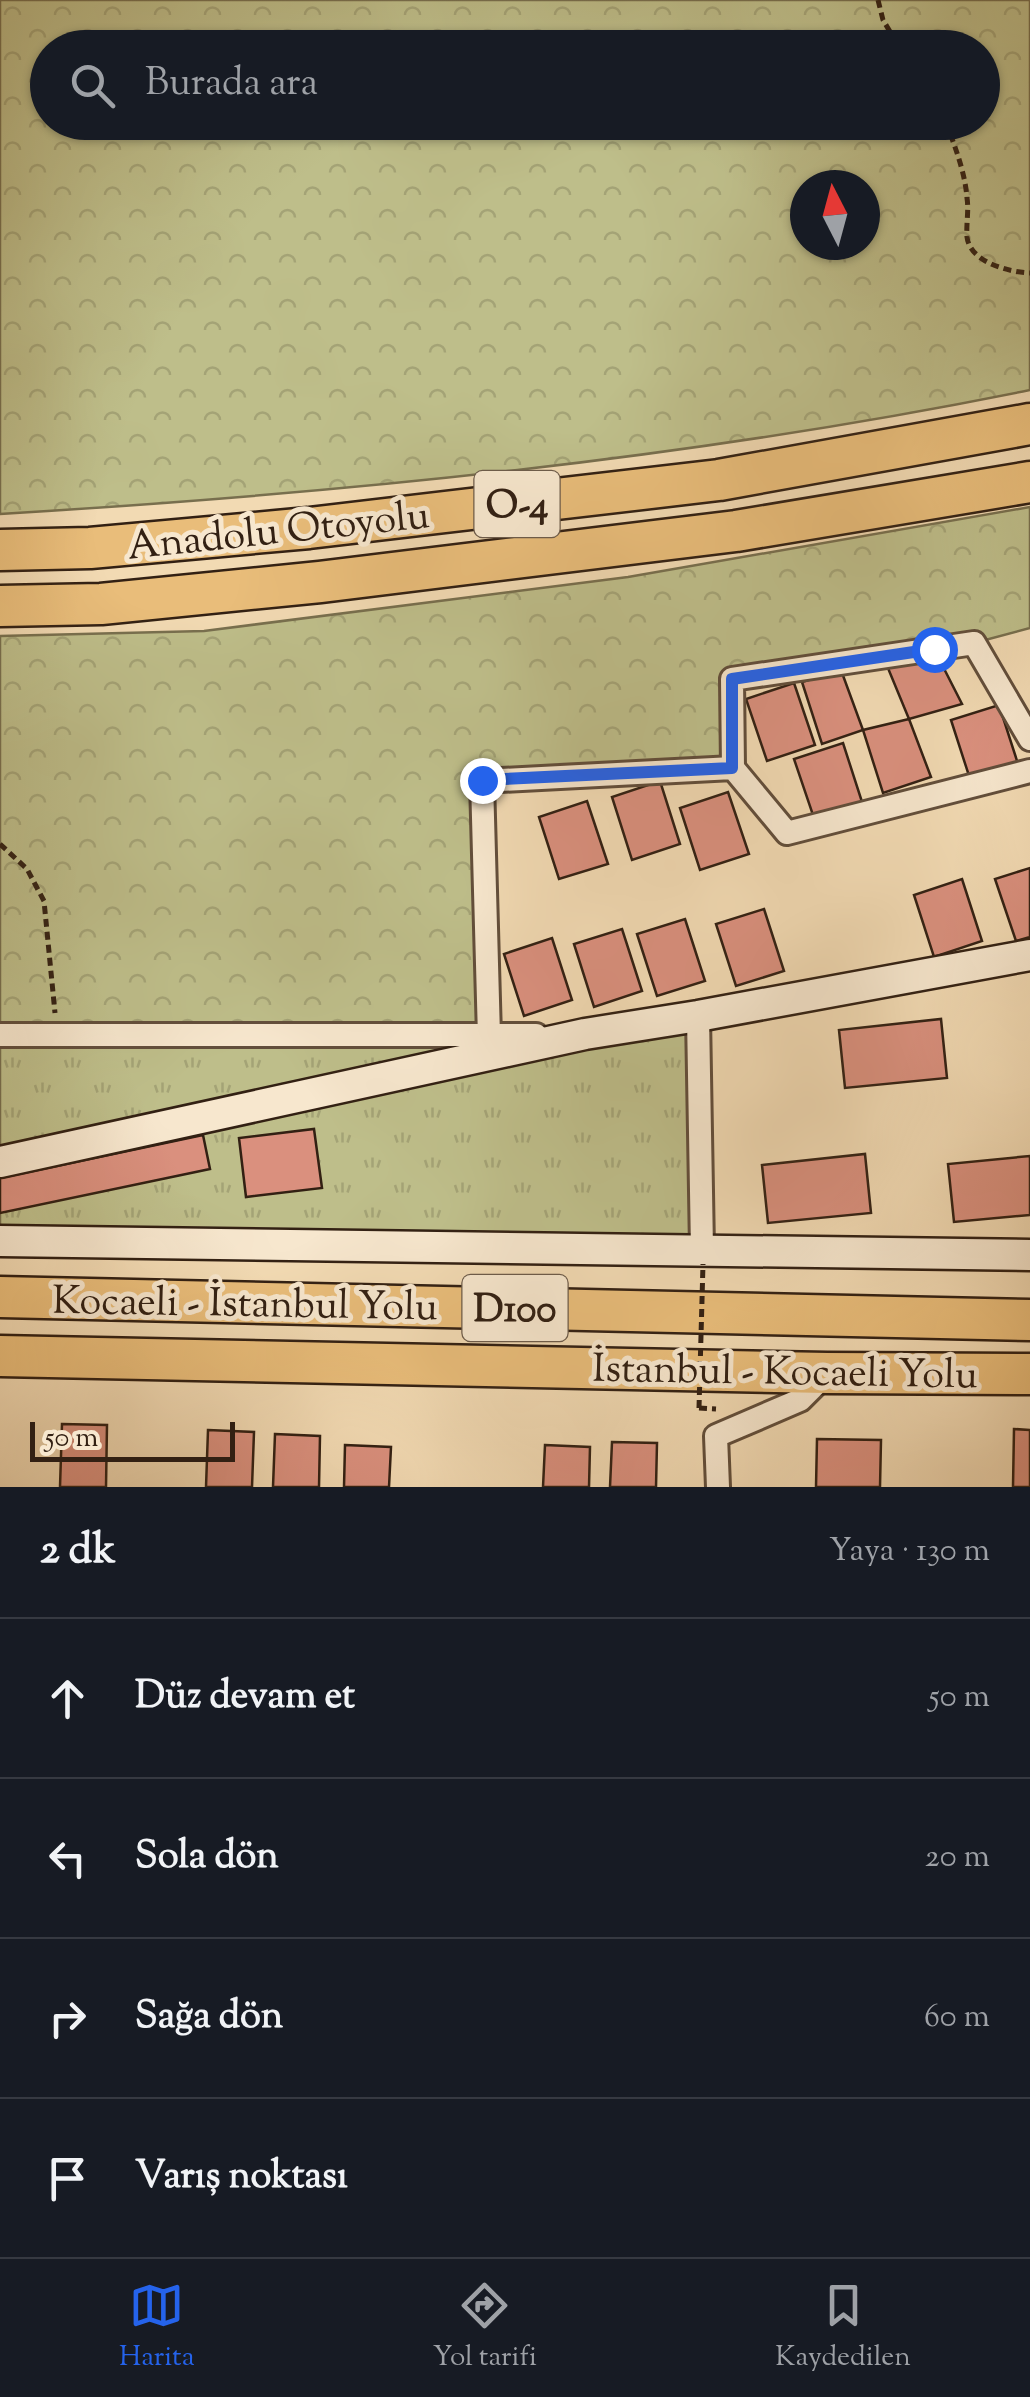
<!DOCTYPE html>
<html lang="tr">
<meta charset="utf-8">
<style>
body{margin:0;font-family:"Sorts Mill Goudy",serif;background:#242831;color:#f1f3f6}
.compass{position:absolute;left:790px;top:170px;width:90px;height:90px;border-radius:50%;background:#171b24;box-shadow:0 2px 8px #0004;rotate:354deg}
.scale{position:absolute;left:30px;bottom:25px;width:205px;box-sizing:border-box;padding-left:10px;border:5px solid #322013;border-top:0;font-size:28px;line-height:35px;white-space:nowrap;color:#322013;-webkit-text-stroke:8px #f7e7ce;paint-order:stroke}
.stop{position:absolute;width:30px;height:30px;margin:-22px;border:8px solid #2563eb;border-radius:50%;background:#fff}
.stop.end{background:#2563eb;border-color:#fff;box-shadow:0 2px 10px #0008}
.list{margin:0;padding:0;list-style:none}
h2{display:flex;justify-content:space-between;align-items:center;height:130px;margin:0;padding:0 40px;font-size:42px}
h2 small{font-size:32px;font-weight:400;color:#9ea1a6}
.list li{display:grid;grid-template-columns:65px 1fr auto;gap:30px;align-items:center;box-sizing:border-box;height:160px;padding:0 40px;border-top:2px solid #363941}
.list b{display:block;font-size:38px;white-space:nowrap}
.list em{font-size:32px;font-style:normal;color:#9ea1a6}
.icon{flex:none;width:55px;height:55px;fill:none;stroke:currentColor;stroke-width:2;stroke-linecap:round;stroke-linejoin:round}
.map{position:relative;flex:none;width:1030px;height:1487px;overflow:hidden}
.search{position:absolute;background:#171b24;box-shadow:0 2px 8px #0004;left:30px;right:30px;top:30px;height:110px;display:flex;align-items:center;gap:25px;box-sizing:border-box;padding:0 35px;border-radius:55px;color:#9ea1a6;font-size:38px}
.sheet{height:770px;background:#171b24}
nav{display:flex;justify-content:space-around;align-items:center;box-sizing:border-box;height:140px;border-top:2px solid #363941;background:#171b24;font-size:28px;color:#9ea1a6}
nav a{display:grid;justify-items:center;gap:5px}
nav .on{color:#2563eb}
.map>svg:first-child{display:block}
.grass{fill:url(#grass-tufts);stroke:#786f4e;stroke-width:2.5}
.forest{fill:url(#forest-crowns);stroke:#786f4e;stroke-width:2.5;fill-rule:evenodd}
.building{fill:#da907e;stroke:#322013;stroke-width:2.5}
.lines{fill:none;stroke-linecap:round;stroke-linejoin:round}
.street-casing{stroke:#624e3b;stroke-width:28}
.secondary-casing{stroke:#322013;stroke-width:35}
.highway-casing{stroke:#322013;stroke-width:45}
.path{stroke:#322013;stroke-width:5;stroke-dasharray:8 5;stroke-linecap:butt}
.street{stroke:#f7e7ce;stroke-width:22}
.secondary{stroke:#f7e7ce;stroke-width:30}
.highway{stroke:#e9bd7a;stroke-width:40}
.path-bridge{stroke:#322013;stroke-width:5;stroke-dasharray:8 5;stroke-linecap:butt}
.route{stroke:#2563eb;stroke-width:12}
.labels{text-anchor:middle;stroke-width:10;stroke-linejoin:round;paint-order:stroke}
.shield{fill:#f7e7ce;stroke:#6d5c4b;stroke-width:2.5}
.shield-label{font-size:38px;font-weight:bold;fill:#322013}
.street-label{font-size:40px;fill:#322013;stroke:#f7e7ce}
</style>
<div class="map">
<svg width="1030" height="1487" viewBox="0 0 1030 1487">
<defs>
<pattern id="grass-tufts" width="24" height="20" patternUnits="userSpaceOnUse" patternTransform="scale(2.5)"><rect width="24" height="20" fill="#bebe8a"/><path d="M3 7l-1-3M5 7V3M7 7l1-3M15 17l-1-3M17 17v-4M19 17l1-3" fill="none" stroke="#a4a376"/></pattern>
<pattern id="forest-crowns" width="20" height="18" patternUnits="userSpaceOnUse" patternTransform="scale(2.5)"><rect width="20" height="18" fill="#bebe8a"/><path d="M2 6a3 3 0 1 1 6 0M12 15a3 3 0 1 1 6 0" fill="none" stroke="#a4a376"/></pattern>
</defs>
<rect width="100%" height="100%" fill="#f2dab3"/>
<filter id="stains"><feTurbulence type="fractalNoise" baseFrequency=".002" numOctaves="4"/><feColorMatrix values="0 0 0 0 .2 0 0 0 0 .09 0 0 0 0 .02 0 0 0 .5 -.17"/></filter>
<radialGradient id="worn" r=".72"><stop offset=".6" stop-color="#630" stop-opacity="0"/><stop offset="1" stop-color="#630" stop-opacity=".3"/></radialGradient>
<!-- grass -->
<polygon class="grass" points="698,1016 702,1249 0,1241 0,1035 489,1037"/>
<!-- forest -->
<g class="forest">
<path d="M0,0H1030V390C691,459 345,493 0,514ZM48,48H982V122H48ZM805,185H865V245H805Z"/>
<polygon points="1030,507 1030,628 974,643 732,679 733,768 482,781 489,1037 0,1035 0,636 204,631 628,577"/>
</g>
<!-- building -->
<g class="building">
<polygon points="934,649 962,704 909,719 883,656"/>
<polygon points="841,670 863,730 822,744 802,682"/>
<polygon points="794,683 815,745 767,761 746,699"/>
<polygon points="999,705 1019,767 971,782 951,720"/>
<polygon points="909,719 931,777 883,793 863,730"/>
<polygon points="843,743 863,805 815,821 794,759"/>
<polygon points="660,781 680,844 632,860 612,797"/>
<polygon points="728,792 749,854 700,870 680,808"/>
<polygon points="587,801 608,864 559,879 539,817"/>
<polygon points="1030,868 1030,937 1016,941 995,879"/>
<polygon points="962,879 982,941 934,957 914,895"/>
<polygon points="764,909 784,971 736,986 716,924"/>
<polygon points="685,919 705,981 657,996 637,934"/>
<polygon points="622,929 642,991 594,1007 574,944"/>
<polygon points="552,938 572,1000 524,1016 504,954"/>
<polygon points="941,1019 947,1078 845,1088 839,1030"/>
<polygon points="314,1129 322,1188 246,1197 239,1138"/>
<polygon points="203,1135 210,1169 0,1213 0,1178"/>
<polygon points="865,1154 871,1213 768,1223 762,1165"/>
<polygon points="1030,1156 1030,1215 954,1222 948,1164"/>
<polygon points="62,1424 107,1425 106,1487 60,1487"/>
<polygon points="1014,1429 1030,1430 1030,1487 1013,1487"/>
<polygon points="208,1430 254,1432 252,1487 206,1487"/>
<polygon points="275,1434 320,1436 319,1487 273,1487"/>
<polygon points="817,1439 881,1440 880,1487 816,1487"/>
<polygon points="612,1442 657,1443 656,1487 610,1487"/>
<polygon points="345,1445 391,1447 389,1487 344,1487"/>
<polygon points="545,1445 590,1447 589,1487 543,1487"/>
</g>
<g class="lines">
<!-- street casing -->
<g class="street-casing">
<g id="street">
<polyline points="733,768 732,679 974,643 1030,739"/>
<polyline points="698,1016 702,1249"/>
<polyline points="0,1035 536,1035"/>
<polyline points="489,1037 482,781 733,768 787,833 1030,771"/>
<polyline points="718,1487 716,1436 800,1400 827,1373"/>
</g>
</g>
<!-- secondary casing -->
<g class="secondary-casing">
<g id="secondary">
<polyline points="0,1162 585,1034 698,1016 1030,955"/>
<polyline points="0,1241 1030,1255"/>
</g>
</g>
<!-- highway casing -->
<g class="highway-casing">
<g id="highway">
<polyline points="0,550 90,548 309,528 719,480 1030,424"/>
<polyline points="0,606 101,604 320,582 736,531 1030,482"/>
<polyline points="0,1297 1030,1320"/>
<polyline points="0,1356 827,1373 1030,1374"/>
</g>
</g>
<!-- path -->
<g class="path">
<polyline points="878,0 883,20 900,48"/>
<path d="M946,122C955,147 965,172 967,198C969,211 966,224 967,237C970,262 1008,272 1030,273"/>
<polyline points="0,844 27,869 44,901 55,1013"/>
<polyline points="699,1408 716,1409"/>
</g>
<!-- street -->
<use href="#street" class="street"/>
<!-- secondary -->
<use href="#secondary" class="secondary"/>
<!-- highway -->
<use href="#highway" class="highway"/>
<!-- path-bridge -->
<polyline class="path-bridge" points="699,1408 703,1264"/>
</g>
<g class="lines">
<!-- route -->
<polyline class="route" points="482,780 732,768 732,679 934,649"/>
</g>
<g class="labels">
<!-- shield labels -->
<g class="shield">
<rect x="474.5" y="471" width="85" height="66" rx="8"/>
<rect x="462.5" y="1275" width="105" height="66" rx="8"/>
</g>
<g class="shield-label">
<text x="517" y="517">O-4</text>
<text x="515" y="1321">D100</text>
</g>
<!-- street labels -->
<g class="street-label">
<text transform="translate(278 529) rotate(-6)" y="14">Anadolu Otoyolu</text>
<text transform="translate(245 1302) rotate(1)" y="14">Kocaeli - İstanbul Yolu</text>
<text transform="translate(785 1370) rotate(1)" y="14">İstanbul - Kocaeli Yolu</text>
</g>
</g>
<rect width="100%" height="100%" filter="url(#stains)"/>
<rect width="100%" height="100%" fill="url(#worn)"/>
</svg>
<svg class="compass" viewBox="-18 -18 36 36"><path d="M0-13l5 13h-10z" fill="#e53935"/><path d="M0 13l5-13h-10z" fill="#9ea1a6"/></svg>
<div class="scale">50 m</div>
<div class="stop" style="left:934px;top:649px"></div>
<div class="stop end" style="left:482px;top:780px"></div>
<div class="search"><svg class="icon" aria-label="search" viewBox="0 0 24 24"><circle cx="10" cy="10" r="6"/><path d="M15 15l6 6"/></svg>Burada ara</div>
</div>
<section class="sheet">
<h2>2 dk<small>Yaya · 130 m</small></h2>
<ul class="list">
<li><svg class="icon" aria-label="ahead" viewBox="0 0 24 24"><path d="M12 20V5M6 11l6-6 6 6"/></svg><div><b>Düz devam et</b></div><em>50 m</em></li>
<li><svg class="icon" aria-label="left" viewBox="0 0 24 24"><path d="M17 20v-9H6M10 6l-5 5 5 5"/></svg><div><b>Sola dön</b></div><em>20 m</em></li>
<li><svg class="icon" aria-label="right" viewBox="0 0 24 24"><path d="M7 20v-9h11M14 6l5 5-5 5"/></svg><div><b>Sağa dön</b></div><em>60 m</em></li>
<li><svg class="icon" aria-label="arrive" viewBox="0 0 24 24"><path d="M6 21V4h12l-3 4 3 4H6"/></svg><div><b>Varış noktası</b></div></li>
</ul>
</section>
<nav>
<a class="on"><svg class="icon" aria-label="map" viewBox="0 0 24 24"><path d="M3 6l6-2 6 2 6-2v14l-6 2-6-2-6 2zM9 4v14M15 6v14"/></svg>Harita</a>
<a><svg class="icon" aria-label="directions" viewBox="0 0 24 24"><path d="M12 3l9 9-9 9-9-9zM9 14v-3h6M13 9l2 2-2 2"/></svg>Yol tarifi</a>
<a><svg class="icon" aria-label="saved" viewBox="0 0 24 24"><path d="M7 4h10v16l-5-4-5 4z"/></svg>Kaydedilen</a>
</nav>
